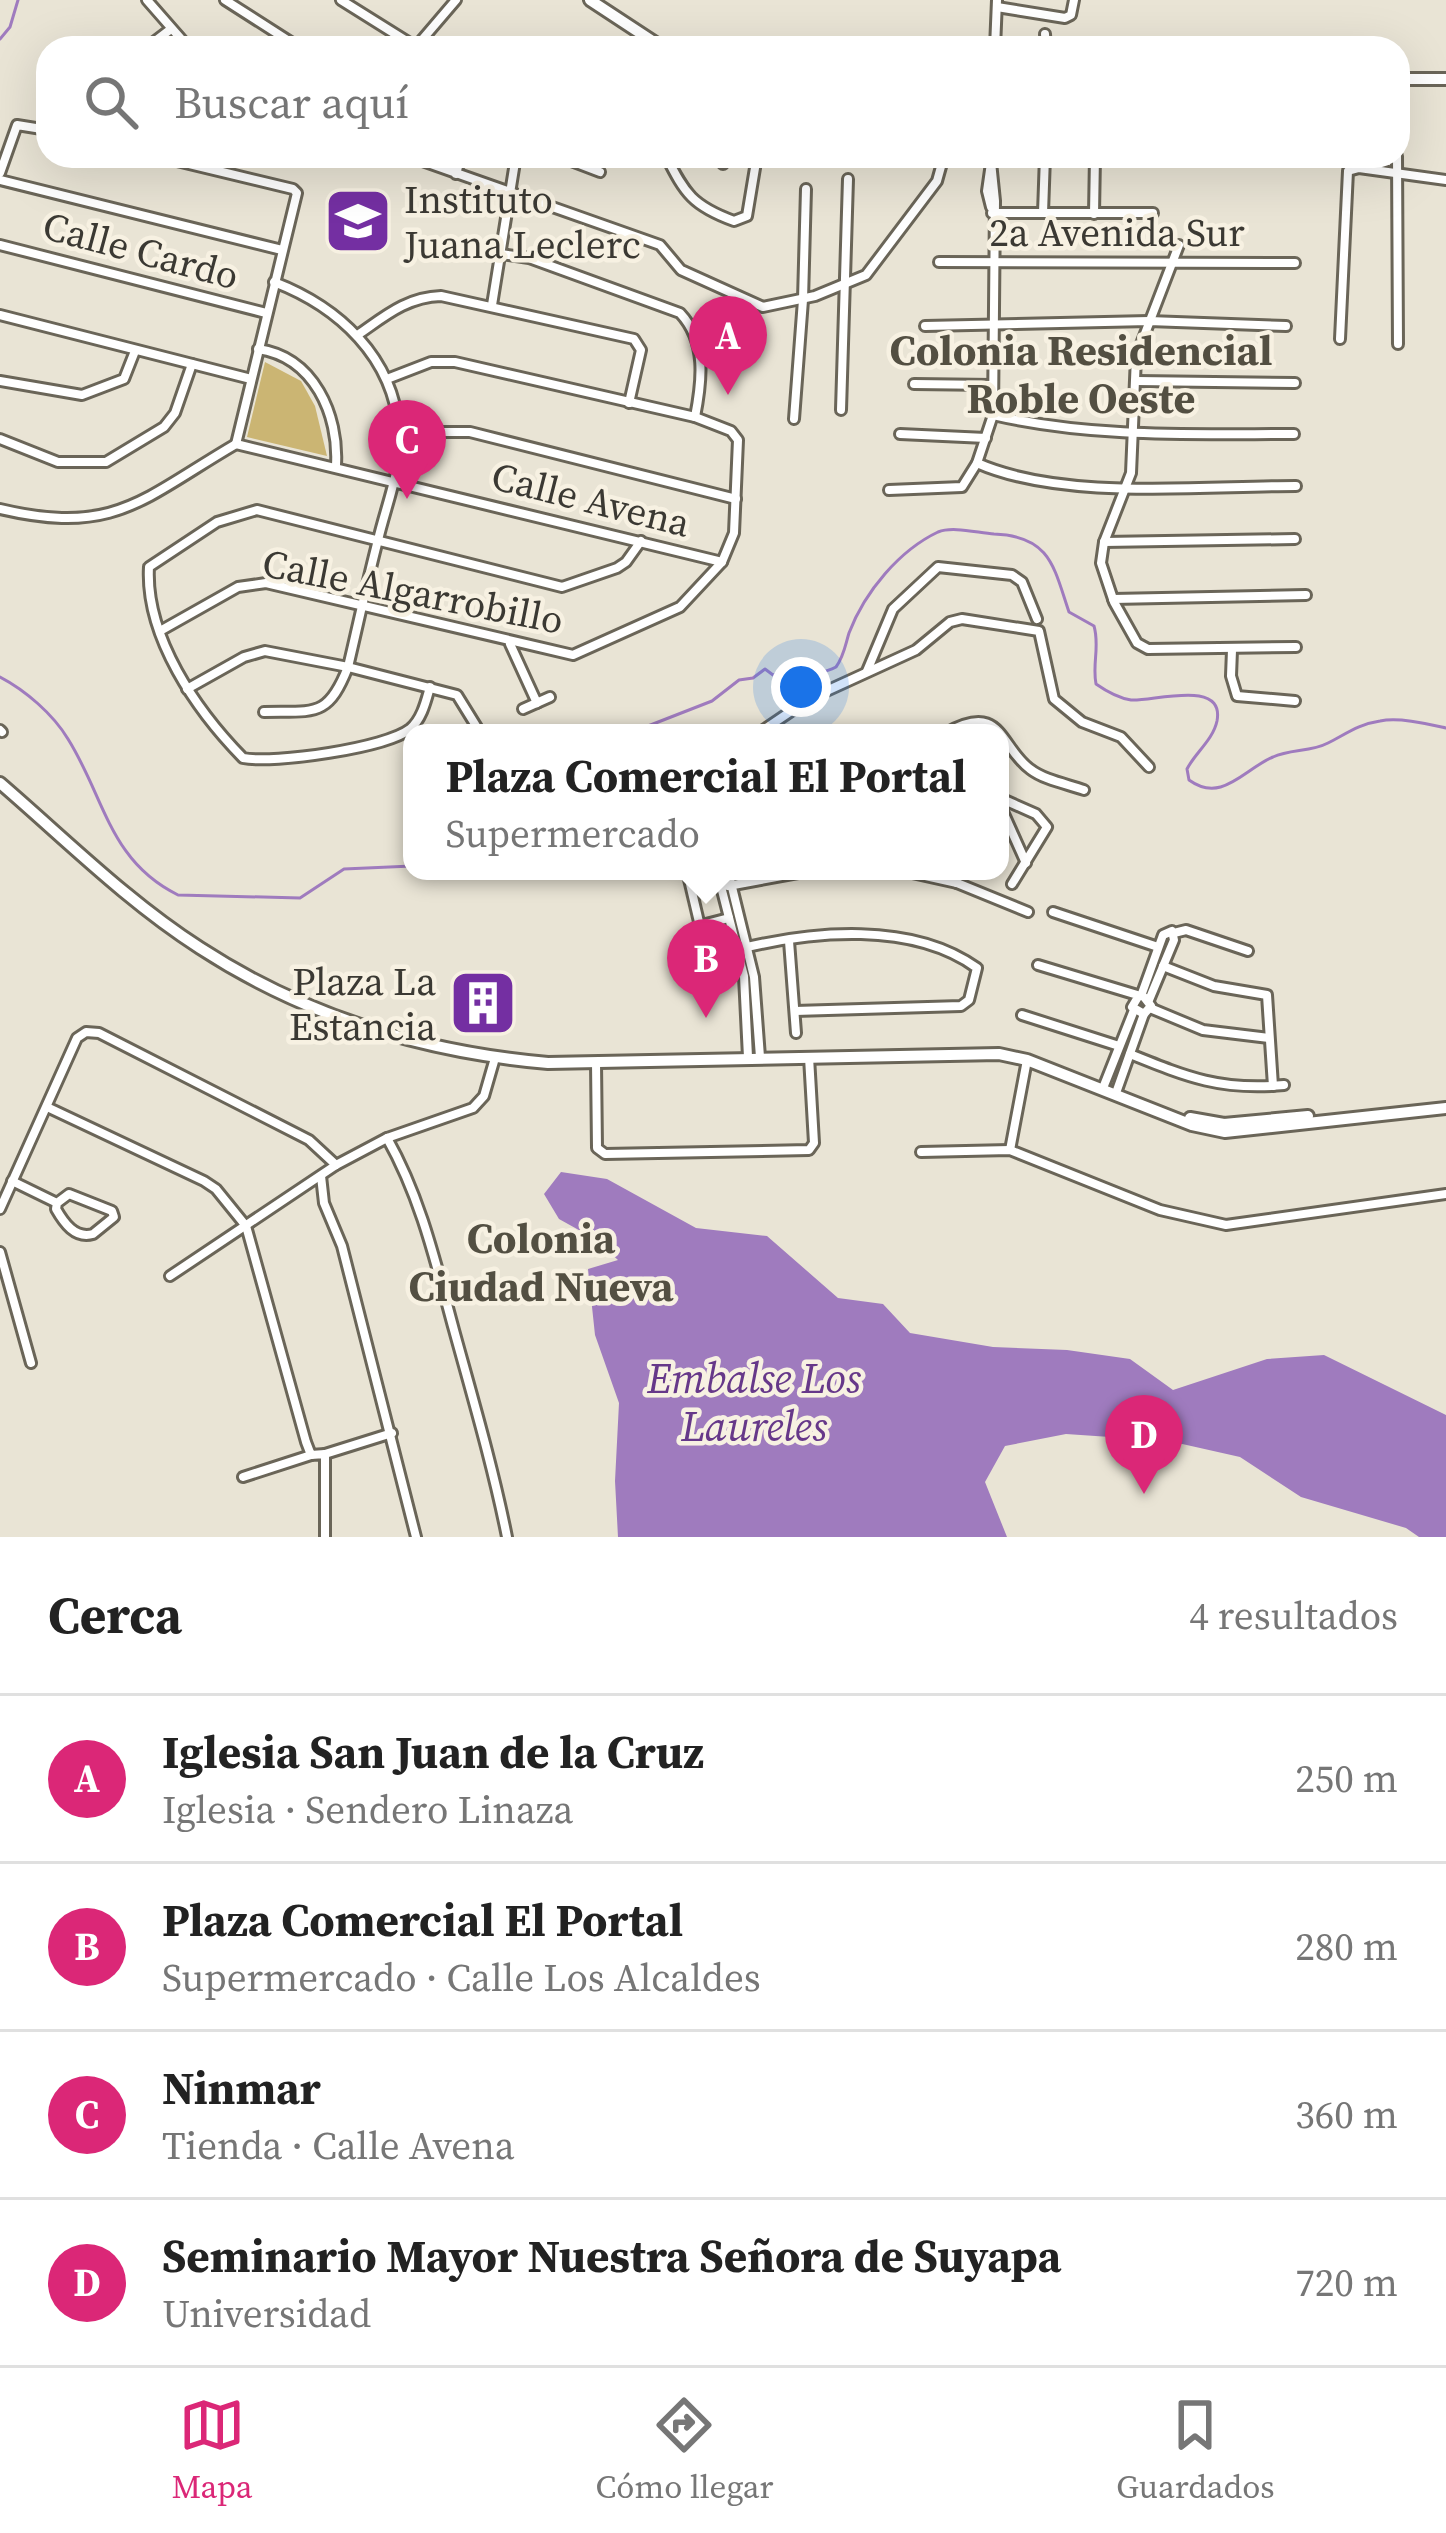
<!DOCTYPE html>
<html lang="es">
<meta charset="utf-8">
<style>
body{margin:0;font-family:"Source Serif 4",serif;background:#f6f6f6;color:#222}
.you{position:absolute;left:801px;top:687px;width:42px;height:42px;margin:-30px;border:9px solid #fff;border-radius:50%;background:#1a73e8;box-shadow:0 0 0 18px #1a73e833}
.badge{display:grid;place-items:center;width:78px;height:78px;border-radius:50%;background:#db2777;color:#fff;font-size:39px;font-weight:700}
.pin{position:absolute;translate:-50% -99px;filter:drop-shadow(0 3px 6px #0008)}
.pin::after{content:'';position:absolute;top:63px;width:42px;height:36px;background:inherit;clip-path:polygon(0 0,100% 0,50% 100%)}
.popup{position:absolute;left:403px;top:724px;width:606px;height:156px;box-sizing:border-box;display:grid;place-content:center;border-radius:24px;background:#fff;filter:drop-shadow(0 3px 9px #0005);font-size:39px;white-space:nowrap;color:#767676}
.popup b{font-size:45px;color:#222}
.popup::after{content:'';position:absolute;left:50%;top:100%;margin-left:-24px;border:24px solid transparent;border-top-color:#fff}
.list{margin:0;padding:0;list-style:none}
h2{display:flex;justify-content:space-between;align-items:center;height:156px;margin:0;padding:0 48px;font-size:51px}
h2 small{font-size:39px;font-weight:400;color:#767676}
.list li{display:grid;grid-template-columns:78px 1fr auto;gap:36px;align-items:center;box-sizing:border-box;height:168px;padding:0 48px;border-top:3px solid #e0e0e0}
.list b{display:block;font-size:45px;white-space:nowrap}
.list p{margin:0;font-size:39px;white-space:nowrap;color:#767676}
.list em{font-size:39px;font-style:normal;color:#767676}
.icon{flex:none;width:66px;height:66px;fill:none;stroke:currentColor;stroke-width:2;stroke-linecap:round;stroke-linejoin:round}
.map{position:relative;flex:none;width:1446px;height:1537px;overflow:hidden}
.search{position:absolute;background:#fff;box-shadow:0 12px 48px #0002;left:36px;right:36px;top:36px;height:132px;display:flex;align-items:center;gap:30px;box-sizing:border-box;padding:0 42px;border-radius:36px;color:#767676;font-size:45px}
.sheet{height:828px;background:#fff}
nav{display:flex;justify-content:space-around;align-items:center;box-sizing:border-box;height:168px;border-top:3px solid #e0e0e0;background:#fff;font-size:33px;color:#767676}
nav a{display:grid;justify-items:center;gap:6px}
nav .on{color:#db2777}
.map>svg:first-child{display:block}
.green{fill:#cbb573}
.water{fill:#9f7bbe}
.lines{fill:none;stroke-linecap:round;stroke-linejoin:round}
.stream{stroke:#9f7bbe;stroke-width:3}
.street-casing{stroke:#6a6558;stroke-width:14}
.secondary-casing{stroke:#6a6558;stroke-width:16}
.street{stroke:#fff;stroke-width:8}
.secondary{stroke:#fff;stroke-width:10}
.labels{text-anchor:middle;stroke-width:9;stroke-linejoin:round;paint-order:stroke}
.poi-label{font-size:39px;fill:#3b3933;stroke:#f7f1e2;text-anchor:start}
.street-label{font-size:39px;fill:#3b3933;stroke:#f7f1e2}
.neighbourhood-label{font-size:42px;font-weight:bold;fill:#534f42;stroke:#f7f1e2}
.water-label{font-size:42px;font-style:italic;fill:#663889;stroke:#f7f1e2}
</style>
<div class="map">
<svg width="1446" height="1537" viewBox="0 0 1446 1537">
<rect width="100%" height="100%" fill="#e9e4d5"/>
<!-- green -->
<polygon class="green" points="265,362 301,381 315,406 327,456 247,437"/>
<!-- water -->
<polygon class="water" points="561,1172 607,1179 696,1228 767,1236 838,1298 883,1304 910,1333 993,1347 1067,1350 1130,1359 1173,1390 1267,1359 1324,1355 1446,1415 1446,1537 1419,1537 1406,1528 1301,1497 1240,1457 1169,1441 1066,1434 1005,1446 985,1482 1007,1537 618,1537 615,1481 619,1403 595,1335 588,1269 618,1260 595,1239 559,1219 544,1194"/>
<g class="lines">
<!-- stream -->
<g class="stream">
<polyline points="0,39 10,27 18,0"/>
<path d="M0,677C25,690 53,714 68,739C105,798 109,861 178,895L300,898L344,869L412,866"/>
<path d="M630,733L712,701L739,680L753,678L765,669L773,675C795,669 816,678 836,667C844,656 845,646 849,633C865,591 900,550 938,532C953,526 978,533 994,534C1051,536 1054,568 1069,612L1094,626C1100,646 1092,664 1096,684C1106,691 1118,698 1131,700C1152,702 1225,678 1217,721C1213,740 1195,753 1187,769L1189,780C1222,804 1244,769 1273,757C1290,749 1311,752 1328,743C1346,734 1359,724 1380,721C1399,717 1428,724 1446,728"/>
</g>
<!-- street casing -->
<g class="street-casing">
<g id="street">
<polyline points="147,0 189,48"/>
<polyline points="225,0 300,48"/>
<polyline points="341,0 416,47"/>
<polyline points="997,7 1065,18 1071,15 1074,0"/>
<polyline points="1045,34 1046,48"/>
<polyline points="146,48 171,29"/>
<polyline points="415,48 456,0"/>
<polyline points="995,48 997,0"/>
<polyline points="156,156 293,189 297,193 236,444"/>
<polyline points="408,156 660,245 681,270 763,307 815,296 866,275 937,181 944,156"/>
<polyline points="558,156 600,172"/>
<path d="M666,156C685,194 693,206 734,221L747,216L757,156"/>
<polyline points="1397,156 1398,344"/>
<polyline points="723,164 723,156"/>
<polyline points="0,173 17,125 48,130"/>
<polyline points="456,174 461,156"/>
<polyline points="0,180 282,250"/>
<polyline points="991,207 987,191 992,156"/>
<polyline points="992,213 1153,213"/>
<polyline points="1043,213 1045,156"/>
<polyline points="1094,214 1095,156"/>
<polyline points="0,245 266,313"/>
<polyline points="1179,245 1136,357 1131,473 1104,542 1101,563 1114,602 1137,643 1148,649 1296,647"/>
<path d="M501,254L529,258L680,313C707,342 702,381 695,417"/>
<polyline points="939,262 1295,263"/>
<polyline points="492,305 516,156"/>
<polyline points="0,315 251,379"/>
<polyline points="925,326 1149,321 1286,326"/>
<path d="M359,334C385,316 407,297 441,296L634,339L641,350L629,403"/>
<polyline points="1340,339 1348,171 1359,168 1446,180"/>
<path d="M258,349C314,357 339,415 336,465"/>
<polyline points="0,381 82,395 124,379 135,351"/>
<polyline points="1137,381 1295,383"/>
<polyline points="914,384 993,385"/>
<polyline points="841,410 848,179"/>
<path d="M993,415C1093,438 1192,434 1294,434"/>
<polyline points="794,419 803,300 806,189"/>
<polyline points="400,432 470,432 736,499"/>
<polyline points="900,434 986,438"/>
<polyline points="0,439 58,462 106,462 164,427 175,413 192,364"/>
<polyline points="236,444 722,562"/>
<path d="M977,463C1063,501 1201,486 1296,486"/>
<polyline points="889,490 962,487 977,463 993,415 995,201 991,162"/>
<path d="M0,509C115,536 142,499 236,444"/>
<polyline points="1104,542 1295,539"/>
<polyline points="1113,599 1306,595"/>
<polyline points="160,631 238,587 266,583 573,655 680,607 722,562 734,533 738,440 731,431 695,417 455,362 431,362 387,379"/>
<polyline points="510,644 537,703"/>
<polyline points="1232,650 1231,676 1237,696 1295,701"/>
<polyline points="867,671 893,609 938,567 1012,575 1022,582 1037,619"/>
<path d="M430,687C426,701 422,719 410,729C386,748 274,764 243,758C197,711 145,637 149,567L217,522L257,510L562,587L617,568L626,562L641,541"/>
<polyline points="187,689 244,657 265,651 348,667 457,695 478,729"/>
<polyline points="523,709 550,697"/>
<path d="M264,712C315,711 328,718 348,667C358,625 367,582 378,540C386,505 403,466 399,430C393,357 339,307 274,282"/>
<polyline points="0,730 2,732"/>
<polyline points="759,733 809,699 916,650 950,622 962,619 1039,631 1054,699 1082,722 1121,737 1149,767"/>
<path d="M946,733C1002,701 999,746 1030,769C1044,780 1067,784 1084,790"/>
<polyline points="1000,798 1036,814 1047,827 1012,884"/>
<polyline points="1000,805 1026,863"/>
<polyline points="687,871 711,973"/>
<polyline points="717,871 744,976 748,1057"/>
<polyline points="728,871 754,977 760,1057"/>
<polyline points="903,871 957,883 1028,912"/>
<polyline points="955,871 957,883"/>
<polyline points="728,886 809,871"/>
<polyline points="1053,912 1158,947"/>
<polyline points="702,925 729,918"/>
<polyline points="1174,933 1186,930 1248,951"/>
<polyline points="789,941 796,1033"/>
<path d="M739,949C812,931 912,921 977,968L969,1000L961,1006L795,1011"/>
<polyline points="1038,965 1144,997 1151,1006 1144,1014 1132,1007 1138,997"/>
<polyline points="1163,966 1214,986 1267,995 1273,1086"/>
<polyline points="1141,996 1163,935 1172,931 1174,940 1149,1000"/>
<polyline points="1150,1008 1203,1030 1269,1038"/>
<polyline points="1022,1015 1119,1046"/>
<path d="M1130,1054C1187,1077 1221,1091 1284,1085"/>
<polyline points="596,1063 597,1148 605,1154 809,1150 814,1143 809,1057"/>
<polyline points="1103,1088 1134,1010"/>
<polyline points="1116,1093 1144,1014"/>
<polyline points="47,1107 204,1181 216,1189 246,1226 306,1442 311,1455 325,1454 325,1537"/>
<path d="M387,1138C421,1198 436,1264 454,1330C473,1399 493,1467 507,1537"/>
<polyline points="1010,1150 1027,1060"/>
<polyline points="921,1152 1010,1150 1160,1210 1226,1225 1446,1194"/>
<polyline points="321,1176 324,1203 342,1246 416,1537"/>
<path d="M12,1181L57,1203L56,1209C64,1223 75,1239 93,1234L114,1217L112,1211L69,1194L57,1203"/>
<polyline points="0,1209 77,1038 86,1032 99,1033 309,1140 336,1165"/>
<polyline points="0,1252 31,1363"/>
<polyline points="170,1276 336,1165 387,1138 473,1108 484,1096 495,1058"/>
<polyline points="325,1454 392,1433"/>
<polyline points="243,1477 311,1455"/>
</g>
</g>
<!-- secondary casing -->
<g class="secondary-casing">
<g id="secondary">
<polyline points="590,0 663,48"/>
<polyline points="1398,79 1446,79"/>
<path d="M0,783C65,839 128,902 200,948C306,1017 423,1052 548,1063L999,1054L1027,1060L1192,1125L1225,1132L1446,1108"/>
<polyline points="1190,1118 1224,1124 1308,1116"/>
</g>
</g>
<!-- street -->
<use href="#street" class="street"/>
<!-- secondary -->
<use href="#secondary" class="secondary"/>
</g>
<!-- icons -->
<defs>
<g id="school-square" transform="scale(3.45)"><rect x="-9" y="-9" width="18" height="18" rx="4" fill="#742fa2" stroke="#f7f1e2"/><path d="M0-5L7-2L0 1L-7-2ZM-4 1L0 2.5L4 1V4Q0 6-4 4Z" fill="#fff"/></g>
<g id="building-square" transform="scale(3.45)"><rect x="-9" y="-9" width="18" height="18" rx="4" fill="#742fa2" stroke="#f7f1e2"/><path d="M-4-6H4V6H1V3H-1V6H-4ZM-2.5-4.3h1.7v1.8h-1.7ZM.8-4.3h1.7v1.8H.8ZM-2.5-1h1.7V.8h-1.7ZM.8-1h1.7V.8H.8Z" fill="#fff"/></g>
</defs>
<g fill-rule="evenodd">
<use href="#school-square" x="358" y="221"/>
<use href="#building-square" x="483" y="1003"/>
</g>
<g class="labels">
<!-- poi labels -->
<g class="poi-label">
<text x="404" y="213">Instituto<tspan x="404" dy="45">Juana Leclerc</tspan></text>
<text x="436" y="995" text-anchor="end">Plaza La<tspan x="436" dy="45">Estancia</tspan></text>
</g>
<!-- street labels -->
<g class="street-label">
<text x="1117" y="246">2a Avenida Sur</text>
<text transform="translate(141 250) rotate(15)" y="14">Calle Cardo</text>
<text transform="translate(591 499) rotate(14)" y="14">Calle Avena</text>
<text transform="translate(413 591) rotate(11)" y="14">Calle Algarrobillo</text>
</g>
<!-- neighbourhood labels -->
<g class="neighbourhood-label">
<text x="1081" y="365">Colonia Residencial<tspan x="1081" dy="48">Roble Oeste</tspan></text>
<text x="541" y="1253">Colonia<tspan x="541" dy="48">Ciudad Nueva</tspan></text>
</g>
<!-- water labels -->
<g class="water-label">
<text x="754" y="1393">Embalse Los<tspan x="754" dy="48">Laureles</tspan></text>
</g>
</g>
</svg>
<div class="you"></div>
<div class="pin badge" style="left:728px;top:395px">A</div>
<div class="pin badge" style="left:706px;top:1018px">B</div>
<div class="popup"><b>Plaza Comercial El Portal</b>Supermercado</div>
<div class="pin badge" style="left:407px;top:499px">C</div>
<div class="pin badge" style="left:1144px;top:1494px">D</div>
<div class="search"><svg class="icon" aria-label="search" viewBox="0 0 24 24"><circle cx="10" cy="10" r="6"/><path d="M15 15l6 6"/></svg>Buscar aquí</div>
</div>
<section class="sheet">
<h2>Cerca<small>4 resultados</small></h2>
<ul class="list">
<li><span class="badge">A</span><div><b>Iglesia San Juan de la Cruz</b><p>Iglesia · Sendero Linaza</p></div><em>250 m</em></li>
<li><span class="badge">B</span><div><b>Plaza Comercial El Portal</b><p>Supermercado · Calle Los Alcaldes</p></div><em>280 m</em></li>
<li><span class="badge">C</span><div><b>Ninmar</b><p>Tienda · Calle Avena</p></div><em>360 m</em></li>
<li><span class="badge">D</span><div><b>Seminario Mayor Nuestra Señora de Suyapa</b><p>Universidad</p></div><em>720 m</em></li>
</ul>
</section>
<nav>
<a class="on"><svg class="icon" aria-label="map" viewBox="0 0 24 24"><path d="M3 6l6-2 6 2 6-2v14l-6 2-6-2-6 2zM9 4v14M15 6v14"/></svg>Mapa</a>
<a><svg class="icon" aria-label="directions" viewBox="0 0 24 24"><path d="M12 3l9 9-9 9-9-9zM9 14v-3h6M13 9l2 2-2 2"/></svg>Cómo llegar</a>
<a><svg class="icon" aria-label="saved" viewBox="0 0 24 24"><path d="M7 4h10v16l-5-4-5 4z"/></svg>Guardados</a>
</nav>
